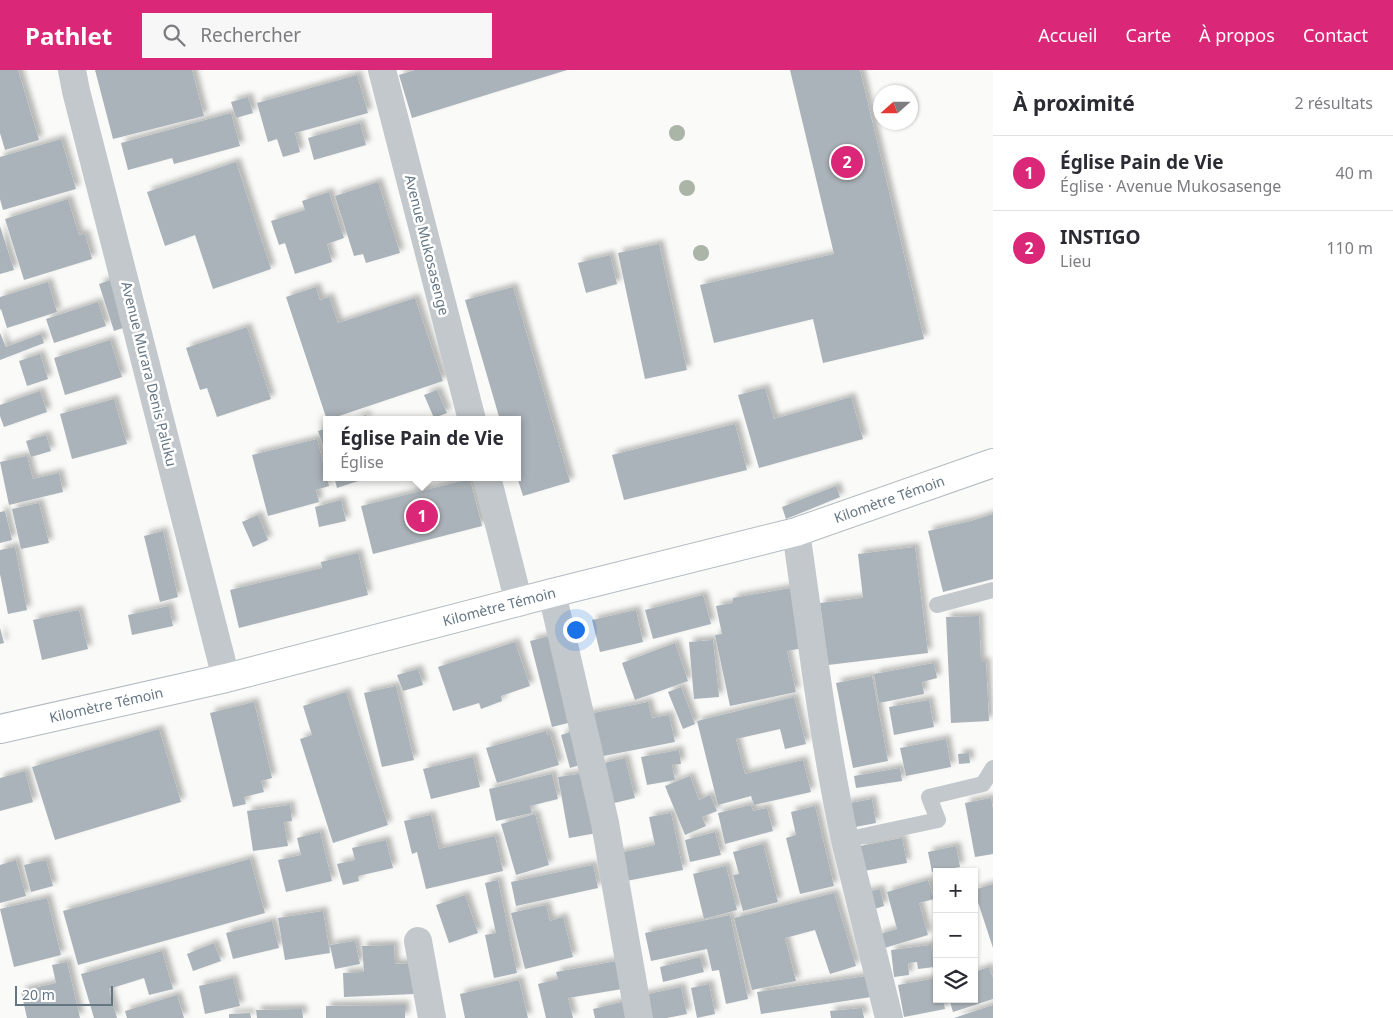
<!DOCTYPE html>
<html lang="fr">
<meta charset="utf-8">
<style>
body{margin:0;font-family:"Noto Sans",sans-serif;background:#f7f7f7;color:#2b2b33}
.controls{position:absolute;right:15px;bottom:15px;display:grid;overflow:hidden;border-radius:0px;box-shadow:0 1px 4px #0004}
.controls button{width:45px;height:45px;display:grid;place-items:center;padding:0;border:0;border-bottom:1px solid #e1e1e2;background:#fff;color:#2b2b33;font:25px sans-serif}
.compass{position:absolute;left:873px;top:15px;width:45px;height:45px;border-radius:50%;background:#fff;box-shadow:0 1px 4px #0004;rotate:249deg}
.scale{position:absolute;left:15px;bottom:12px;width:98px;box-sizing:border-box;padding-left:5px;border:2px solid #657683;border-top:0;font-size:14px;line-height:18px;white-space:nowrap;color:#657683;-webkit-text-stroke:4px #fff;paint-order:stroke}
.you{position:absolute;left:575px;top:559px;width:18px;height:18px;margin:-12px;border:4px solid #fff;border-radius:50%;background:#1a73e8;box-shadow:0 0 0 8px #1a73e833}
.badge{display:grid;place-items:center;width:32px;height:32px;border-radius:50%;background:#db2777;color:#fff;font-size:16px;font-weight:700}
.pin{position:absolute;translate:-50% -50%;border:2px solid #fff;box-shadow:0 1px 5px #0006}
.popup{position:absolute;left:323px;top:346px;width:198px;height:65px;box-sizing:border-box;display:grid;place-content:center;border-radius:0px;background:#fff;filter:drop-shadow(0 1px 4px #0005);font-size:16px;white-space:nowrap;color:#7c7c81}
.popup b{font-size:19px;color:#2b2b33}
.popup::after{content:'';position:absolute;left:50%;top:100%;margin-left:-10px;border:10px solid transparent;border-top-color:#fff}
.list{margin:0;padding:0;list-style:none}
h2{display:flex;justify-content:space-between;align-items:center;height:65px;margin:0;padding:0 20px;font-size:21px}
h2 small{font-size:16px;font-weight:400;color:#7c7c81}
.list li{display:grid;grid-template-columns:32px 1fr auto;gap:15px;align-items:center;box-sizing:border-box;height:75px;padding:0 20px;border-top:1px solid #e1e1e2}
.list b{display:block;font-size:19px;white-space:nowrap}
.list p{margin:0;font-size:16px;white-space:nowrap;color:#7c7c81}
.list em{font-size:16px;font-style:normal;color:#7c7c81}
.icon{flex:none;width:28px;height:28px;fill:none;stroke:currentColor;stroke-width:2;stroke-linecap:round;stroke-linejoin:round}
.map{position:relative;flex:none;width:993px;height:948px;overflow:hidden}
header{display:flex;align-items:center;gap:30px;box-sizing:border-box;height:70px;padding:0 25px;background:#db2777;color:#fff}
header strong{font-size:24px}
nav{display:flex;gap:28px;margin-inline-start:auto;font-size:18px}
.search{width:350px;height:45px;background:#f7f7f7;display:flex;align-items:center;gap:12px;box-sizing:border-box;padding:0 18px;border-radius:0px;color:#7c7c81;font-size:19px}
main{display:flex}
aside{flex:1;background:#fff}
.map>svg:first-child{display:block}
.building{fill:#aab3b9;filter:url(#shadow)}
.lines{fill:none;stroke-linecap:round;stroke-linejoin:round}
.secondary-casing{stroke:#b3babf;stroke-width:30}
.service{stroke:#c3c8cc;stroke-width:16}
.minor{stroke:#c3c8cc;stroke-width:28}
.secondary{stroke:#fff;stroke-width:28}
.tree{fill:#aab4a7}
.labels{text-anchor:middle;stroke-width:5;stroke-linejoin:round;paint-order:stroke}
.street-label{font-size:14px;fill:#657683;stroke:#fff}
</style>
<header>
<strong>Pathlet</strong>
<div class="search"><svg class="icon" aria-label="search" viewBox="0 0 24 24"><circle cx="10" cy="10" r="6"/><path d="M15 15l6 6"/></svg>Rechercher</div>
<nav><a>Accueil</a><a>Carte</a><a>À propos</a><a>Contact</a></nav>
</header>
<main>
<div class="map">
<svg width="993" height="948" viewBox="0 0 993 948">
<defs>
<filter id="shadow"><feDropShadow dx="4.5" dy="-4.5" stdDeviation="2.5" flood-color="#0004"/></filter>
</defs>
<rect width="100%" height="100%" fill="#fafaf8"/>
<!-- building -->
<g class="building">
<polygon points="0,0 18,0 39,70 5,80 0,63"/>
<polygon points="95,0 192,0 204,46 113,69"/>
<polygon points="415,0 567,0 412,48 399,5"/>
<polygon points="790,0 860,0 924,269 823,293 813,249 714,273 700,215 834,184"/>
<polygon points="357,5 368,43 295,63 300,82 283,87 277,69 268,72 257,33"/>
<polygon points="248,27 253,43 236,48 231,32"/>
<polygon points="231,43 240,76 174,94 172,88 128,100 121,73"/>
<polygon points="360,53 366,75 314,90 308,68"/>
<polygon points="61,69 76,119 3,140 0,129 0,87"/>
<polygon points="236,92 271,199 213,219 195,165 165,176 147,122"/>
<polygon points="378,112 400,183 366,193 363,184 354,186 335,126"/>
<polygon points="329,122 344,168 327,174 332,192 295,204 285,173 279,175 271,151 305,140 302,131"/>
<polygon points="68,129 79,165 85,164 92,189 24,210 5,149"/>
<polygon points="0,156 14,200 0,204"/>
<polygon points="659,174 687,300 645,309 618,183"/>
<polygon points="610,185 617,214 586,223 578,193"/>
<polygon points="110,210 126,257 114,261 99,214"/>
<polygon points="48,212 57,242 7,258 1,239 0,240 0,227"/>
<polygon points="316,217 320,230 329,227 338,253 415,228 443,311 327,350 286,227"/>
<polygon points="513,217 570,412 523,426 517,407 517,350 500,350 465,230"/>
<polygon points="98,232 106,256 54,273 46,249"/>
<polygon points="247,257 271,329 217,347 207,318 200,320 186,278"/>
<polygon points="0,263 6,277 41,264 44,273 0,290"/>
<polygon points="110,270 122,307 65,325 54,288"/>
<polygon points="40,284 48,309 27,316 19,291"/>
<polygon points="765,318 774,349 851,327 863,369 759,398 738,325"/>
<polygon points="437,320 447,343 434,348 424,325"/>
<polygon points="40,321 47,342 4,357 0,346 0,335"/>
<polygon points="114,329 127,374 72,389 60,344"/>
<polygon points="366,345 367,350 353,350 353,349"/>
<polygon points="735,354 747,400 624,430 612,385"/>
<polygon points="327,358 327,387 318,361"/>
<polygon points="46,365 51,381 31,387 26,371"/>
<polygon points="317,369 329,416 316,420 319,432 268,446 252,385"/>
<polygon points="27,386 33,409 59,403 63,422 9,435 0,392"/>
<polygon points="334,407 356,407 358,411 337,418"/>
<polygon points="470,409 482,456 373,484 361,436"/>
<polygon points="836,416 840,427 786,449 782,437"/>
<polygon points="341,430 346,451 319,457 315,437"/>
<polygon points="39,433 49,473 21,479 12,439"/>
<polygon points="5,441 12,470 0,473 0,442"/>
<polygon points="993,444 993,509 943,522 928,461 971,451"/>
<polygon points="258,445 268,470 253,477 242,452"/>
<polygon points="163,461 178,527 160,532 144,466"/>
<polygon points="15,477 27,540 8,544 0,504 0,480"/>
<polygon points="915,477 928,583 828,595 820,533 863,528 858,484"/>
<polygon points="358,483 368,525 239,558 230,520 322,498 321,492"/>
<polygon points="791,518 803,578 787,581 796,622 730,636 715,565 722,564 716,536 733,533 733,528"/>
<polygon points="703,525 711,554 653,569 645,540"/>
<polygon points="169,536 173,556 132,565 128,545"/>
<polygon points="79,540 88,579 42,590 33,550"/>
<polygon points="636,540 643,572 600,582 592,550"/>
<polygon points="979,546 981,592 986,592 989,651 951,653 946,547"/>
<polygon points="0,558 4,573 0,574"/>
<polygon points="550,566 572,652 552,657 530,571"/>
<polygon points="713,570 719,627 694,629 689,572"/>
<polygon points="515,572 530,616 501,626 502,631 481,639 479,633 453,641 438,597"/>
<polygon points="675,573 688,611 635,630 622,593"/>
<polygon points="934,593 937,608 922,612 924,624 879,633 874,604"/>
<polygon points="418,599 423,615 403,621 397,605"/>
<polygon points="872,606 888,691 853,698 836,613"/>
<polygon points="396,616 414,690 382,697 364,623"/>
<polygon points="681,617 695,654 683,659 668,622"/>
<polygon points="346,622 388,755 333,773 300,669 312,665 303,636"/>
<polygon points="794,627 806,674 785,679 780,659 736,669 745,704 803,690 811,722 754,735 751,726 718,735 697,651"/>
<polygon points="929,630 934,657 894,665 889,637"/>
<polygon points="254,632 272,708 261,711 264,722 244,727 246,734 233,737 210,643"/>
<polygon points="648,632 652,648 669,645 675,672 593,688 584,645"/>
<polygon points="159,659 181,732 55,770 32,697"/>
<polygon points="546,661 547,665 550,664 559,695 497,713 486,678"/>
<polygon points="573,661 583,694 570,698 561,665"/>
<polygon points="946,669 951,697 906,706 900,678"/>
<polygon points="679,680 681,694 672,695 675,710 647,715 641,687"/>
<polygon points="969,683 970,693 959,694 958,684"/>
<polygon points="473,687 480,717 431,729 423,699"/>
<polygon points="625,688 635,728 610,734 600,694"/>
<polygon points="900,698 902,711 856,718 854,706"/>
<polygon points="25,701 33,732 0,741 0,708"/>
<polygon points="586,703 597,763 569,768 558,707"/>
<polygon points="552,704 558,729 530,736 532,743 496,751 489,719"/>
<polygon points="690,706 699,730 710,725 717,741 702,747 706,756 685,765 665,716"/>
<polygon points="991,728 993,739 993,784 975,787 965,733"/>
<polygon points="872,729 876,753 850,758 845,734"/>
<polygon points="290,735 292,751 284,752 288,776 253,781 247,741"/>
<polygon points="751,735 753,741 767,738 773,761 725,774 718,743"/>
<polygon points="815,736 834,816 800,824 786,768 796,765 791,742"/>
<polygon points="671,743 683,800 621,812 616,784 655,775 649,747"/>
<polygon points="535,744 549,795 516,805 501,754"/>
<polygon points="431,745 439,779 495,766 503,801 426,819 417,782 412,784 404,751"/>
<polygon points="320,762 332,811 286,822 278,790 301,785 297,768"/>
<polygon points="715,762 721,785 690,792 685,770"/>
<polygon points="902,768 907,793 864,801 860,776"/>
<polygon points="386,770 393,798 358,806 359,811 343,815 337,794 355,790 352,778"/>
<polygon points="763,774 778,832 743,841 733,805 739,804 733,782"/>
<polygon points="956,776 960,797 932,802 928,782"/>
<polygon points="250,789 265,843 78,895 63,841"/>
<polygon points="16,790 26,826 0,833 0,795"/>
<polygon points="46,790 53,816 31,822 24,795"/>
<polygon points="593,795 598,818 516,836 511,812"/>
<polygon points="726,796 737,840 704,849 693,804"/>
<polygon points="498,810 517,903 494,908 485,865 496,863 485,813"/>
<polygon points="928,810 934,829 919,833 928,865 881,879 877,865 897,859 887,822"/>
<polygon points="993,814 993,878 974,820"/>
<polygon points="880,819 884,836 868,841 863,823"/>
<polygon points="834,823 856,896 830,904 815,860 785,868 796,911 752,920 734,848"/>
<polygon points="465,825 478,863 449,873 436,835"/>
<polygon points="47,828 61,885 14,897 0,839"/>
<polygon points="546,835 550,851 563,847 573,887 525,899 511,843"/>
<polygon points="323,841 330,883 285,890 278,848"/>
<polygon points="730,845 748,929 726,934 719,900 712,901 707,879 651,891 645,863"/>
<polygon points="272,851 279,878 233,889 226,863"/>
<polygon points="355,871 360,894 335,899 330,875"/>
<polygon points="214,873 221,891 193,901 187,884"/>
<polygon points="394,875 395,894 413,893 415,924 344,927 343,903 364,902 362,876"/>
<polygon points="931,875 934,897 918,899 917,892 908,893 909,905 894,907 891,880"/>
<polygon points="162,881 173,919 149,925 144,908 109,919 117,948 94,948 81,904"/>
<polygon points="700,887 704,902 663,912 660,897"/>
<polygon points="617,891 622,919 568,928 573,948 546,948 538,914 558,909 556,902"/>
<polygon points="67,892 80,948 27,948 21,921 56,913 52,895"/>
<polygon points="989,897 993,908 993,929 953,942 949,929 974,929 974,902"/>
<polygon points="867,906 871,927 761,944 757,922"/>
<polygon points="233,908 240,936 205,944 199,916"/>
<polygon points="937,908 937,929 943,929 945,939 904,947 898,915"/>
<polygon points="519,910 528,948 465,948 460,924"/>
<polygon points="709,914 715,944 697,948 691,918"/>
<polygon points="681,917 687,944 667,948 644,948 639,926"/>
<polygon points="177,925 184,948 127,948 125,941"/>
<polygon points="626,931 630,948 595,948 593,939"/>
<polygon points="405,935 405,948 326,948 326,936"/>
<polygon points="993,935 993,948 954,948"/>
<polygon points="862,938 864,948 831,948 830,941"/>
<polygon points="302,939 303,948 257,948 256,940"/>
<polygon points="250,943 251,948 229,948 229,944"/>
</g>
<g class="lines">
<!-- secondary casing -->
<g class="secondary-casing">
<g id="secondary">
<path id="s1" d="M0,659L226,608L552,523L796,462L993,393"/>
</g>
</g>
<!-- service -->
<g class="service">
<polyline points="937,535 993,520"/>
<polyline points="845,770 938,750 929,727 983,714 993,698"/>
</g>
<!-- minor -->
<g class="minor">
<polyline points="72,0 76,21 226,608"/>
<polyline points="382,0 472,350"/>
<polyline points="487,407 519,533"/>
<path d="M796,462C811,565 823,668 845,770L889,948"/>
<polyline points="552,523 605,753 639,948"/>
<polyline points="418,871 432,948"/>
</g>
<!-- secondary -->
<use href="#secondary" class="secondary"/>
</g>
<!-- trees -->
<g class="tree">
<circle cx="677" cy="63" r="8"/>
<circle cx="687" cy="118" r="8"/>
<circle cx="701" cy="183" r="8"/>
</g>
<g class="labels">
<!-- street labels -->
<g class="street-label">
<text transform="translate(427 175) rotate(76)" y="5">Avenue Mukosasenge</text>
<text transform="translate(149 304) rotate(76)" y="5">Avenue Murara Denis Paluku</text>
<text dy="5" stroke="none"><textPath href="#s1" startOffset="919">Kilomètre Témoin</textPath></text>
<text dy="5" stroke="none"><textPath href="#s1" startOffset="514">Kilomètre Témoin</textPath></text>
<text dy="5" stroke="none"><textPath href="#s1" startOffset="109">Kilomètre Témoin</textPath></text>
</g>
</g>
</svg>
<div class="controls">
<button>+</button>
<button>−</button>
<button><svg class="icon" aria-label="layers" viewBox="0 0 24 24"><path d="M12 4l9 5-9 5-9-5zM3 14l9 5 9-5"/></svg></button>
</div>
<svg class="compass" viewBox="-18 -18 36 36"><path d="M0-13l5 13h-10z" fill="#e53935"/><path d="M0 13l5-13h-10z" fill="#7c7c81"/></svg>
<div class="scale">20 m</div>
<div class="you"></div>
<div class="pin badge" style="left:422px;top:446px">1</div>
<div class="popup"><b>Église Pain de Vie</b>Église</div>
<div class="pin badge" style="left:847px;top:92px">2</div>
</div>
<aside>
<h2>À proximité<small>2 résultats</small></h2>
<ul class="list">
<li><span class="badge">1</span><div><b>Église Pain de Vie</b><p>Église · Avenue Mukosasenge</p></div><em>40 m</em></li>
<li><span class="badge">2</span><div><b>INSTIGO</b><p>Lieu</p></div><em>110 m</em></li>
</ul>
</aside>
</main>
